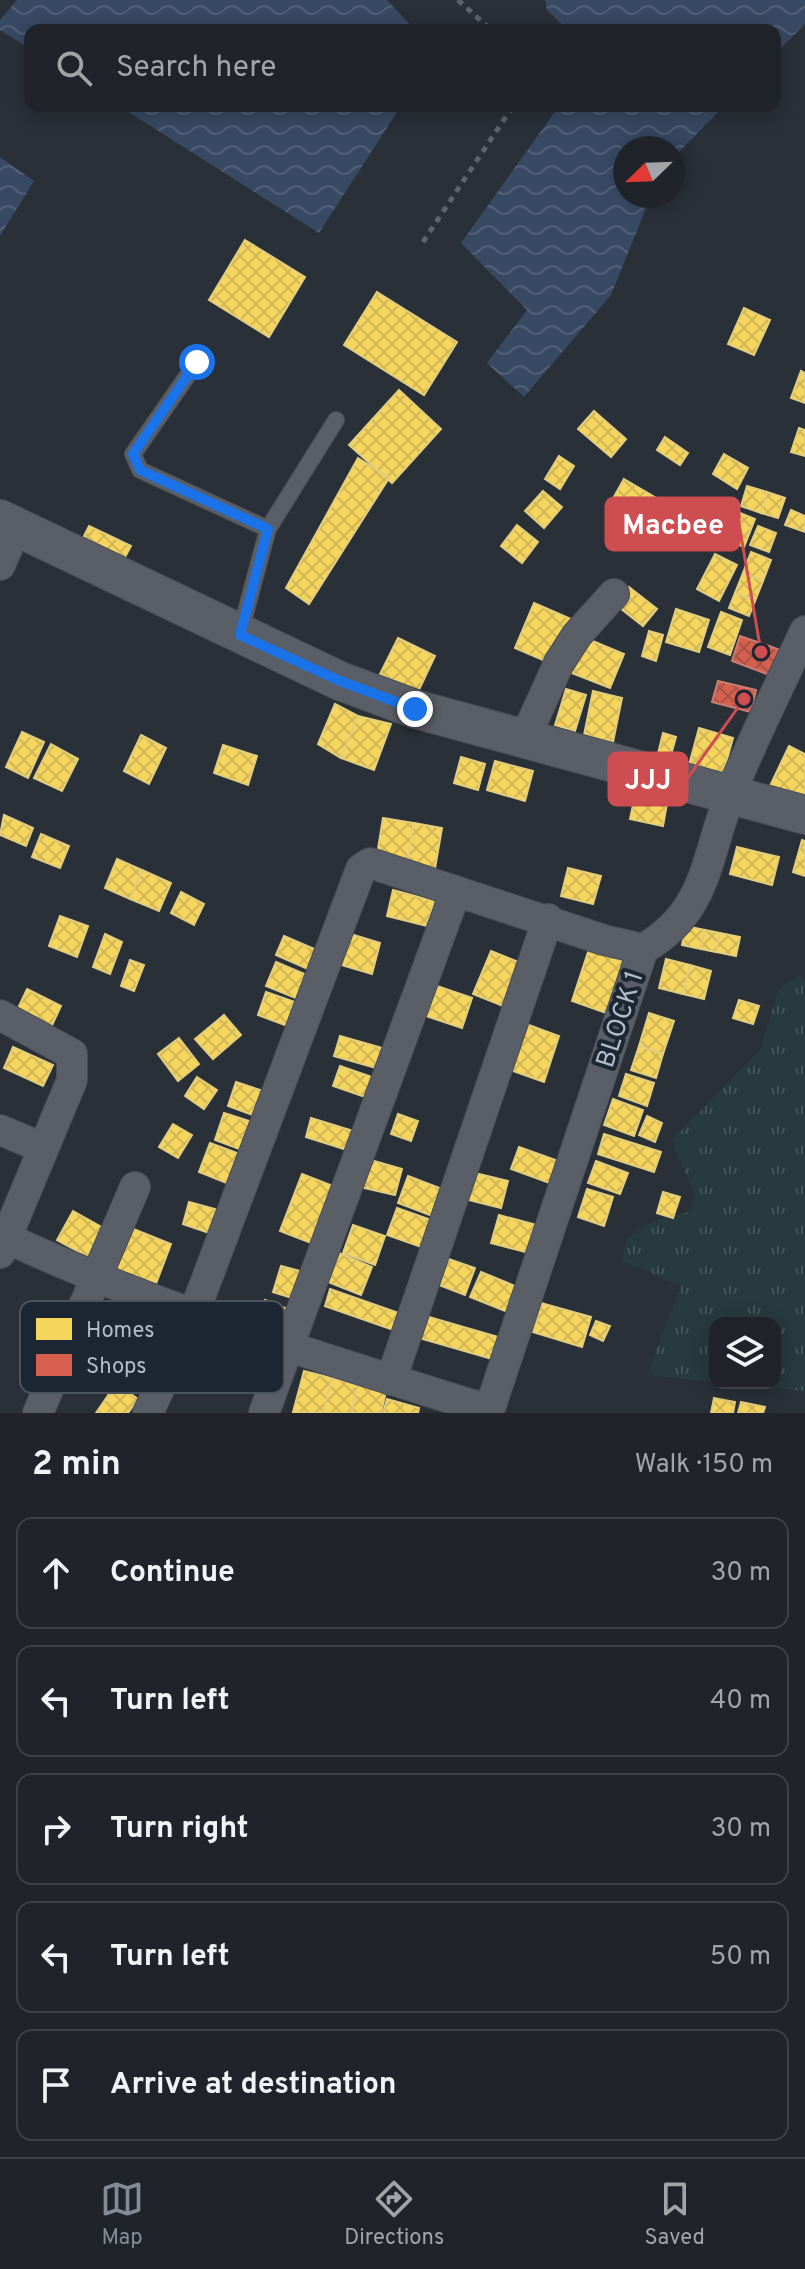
<!DOCTYPE html>
<meta charset="utf-8">
<style>
body{margin:0;font-family:Overpass,sans-serif;background:#2d3036;color:#f1f3f6}
.controls{position:absolute;right:24px;bottom:24px;display:grid;overflow:hidden;border-radius:16px;box-shadow:0 4px 20px #0003}
.controls button{width:72px;height:72px;display:grid;place-items:center;padding:0;border:0;border-bottom:2px solid #3d4147;background:#20242a;color:#f1f3f6;font:40px sans-serif}
.compass{position:absolute;left:613px;top:136px;width:72px;height:72px;border-radius:50%;background:#20242a;box-shadow:0 4px 20px #0003;rotate:247deg}
.stop{position:absolute;width:24px;height:24px;margin:-18px;border:6px solid #1a73e8;border-radius:50%;background:#fff}
.stop.end{background:#1a73e8;border-color:#fff;box-shadow:0 2px 8px #0008}
.list{margin:0;padding:0;list-style:none}
h2{display:flex;justify-content:space-between;align-items:center;height:104px;margin:0;padding:0 32px;font-size:34px}
h2 small{font-size:26px;font-weight:400;color:#a2a4a8}
.list li{display:grid;grid-template-columns:52px 1fr auto;gap:24px;align-items:center;box-sizing:border-box;height:112px;margin:0 16px 16px;padding:0 16px;border:2px solid #3d4147;border-radius:16px}
.list b{display:block;font-size:30px;white-space:nowrap}
.list em{font-size:26px;font-style:normal;color:#a2a4a8}
.icon{flex:none;width:44px;height:44px;fill:none;stroke:currentColor;stroke-width:2;stroke-linecap:round;stroke-linejoin:round}
.map{position:relative;flex:none;width:805px;height:1413px;overflow:hidden}
.search{position:absolute;background:#20242a;box-shadow:0 4px 20px #0003;left:24px;right:24px;top:24px;height:88px;display:flex;align-items:center;gap:20px;box-sizing:border-box;padding:0 28px;border-radius:16px;color:#a2a4a8;font-size:30px}
.sheet{height:744px;background:#20242a}
nav{display:flex;justify-content:space-around;align-items:center;box-sizing:border-box;height:112px;border-top:2px solid #3d4147;background:#20242a;font-size:22px;color:#a2a4a8}
nav a{display:grid;justify-items:center;gap:4px}
nav .on{color:#848b96}
.map>svg:first-child{display:block}
.grass{fill:url(#grass-tufts)}
.water{fill:url(#water-waves)}
.homes{fill:url(#homes-cross-hatch);stroke:#e2ce7d;stroke-width:2}
.shops{fill:url(#shops-cross-hatch);stroke:#cc7c72;stroke-width:2}
.lines{fill:none;stroke-linecap:round;stroke-linejoin:round}
.service-casing{stroke:#484c53;stroke-width:18}
.minor-casing{stroke:#484c53;stroke-width:32}
.tertiary-casing{stroke:#484c53;stroke-width:40}
.path{stroke:#5d636a;stroke-width:5;stroke-dasharray:6 6;stroke-linecap:butt}
.service{stroke:#5a5e66;stroke-width:16}
.minor{stroke:#5a5e66;stroke-width:30}
.tertiary{stroke:#5a5e66;stroke-width:38}
.route{stroke:#1a73e8;stroke-width:10}
.labels{text-anchor:middle;stroke-width:8;stroke-linejoin:round;paint-order:stroke}
.street-label{font-size:26px;fill:#b4bcc9;stroke:#1d2633}
.key{fill:#1d2633;stroke:#4a5360;stroke-width:2}
.key-label{font-size:22px;fill:#b4bcc9}
.leader{fill:none;stroke:#ce4d50;stroke-width:3}
.callout-dot{fill:#ce4d50;stroke:#1d2633;stroke-width:3}
.callout{fill:#ce4d50;stroke:#ce4d50;stroke-width:3}
.callout-label{font-size:28px;text-anchor:middle;font-weight:bold;fill:#fff}
</style>
<div class="map">
<svg width="805" height="1413" viewBox="0 0 805 1413">
<defs>
<pattern id="grass-tufts" width="24" height="20" patternUnits="userSpaceOnUse" patternTransform="scale(2)"><rect width="24" height="20" fill="#273a3e"/><path d="M3 7l-1-3M5 7V3M7 7l1-3M15 17l-1-3M17 17v-4M19 17l1-3" fill="none" stroke="#445559"/></pattern>
<pattern id="water-waves" width="16" height="10" patternUnits="userSpaceOnUse" patternTransform="scale(2)"><rect width="16" height="10" fill="#384963"/><path d="M0 5q4-4 8 0t8 0" fill="none" stroke="#526178"/></pattern>
<pattern id="homes-cross-hatch" width="8" height="8" patternUnits="userSpaceOnUse" patternTransform="scale(2)"><rect width="8" height="8" fill="#f6d55c"/><path d="M0 0l8 8M0 8l8-8" fill="none" stroke="#d0b656"/></pattern>
<pattern id="shops-cross-hatch" width="8" height="8" patternUnits="userSpaceOnUse" patternTransform="scale(2)"><rect width="8" height="8" fill="#d6604d"/><path d="M0 0l8 8M0 8l8-8" fill="none" stroke="#a65448"/></pattern>
</defs>
<rect width="100%" height="100%" fill="#2a3038"/>
<!-- grass -->
<polygon class="grass" points="799,975 805,981 805,1391 729,1383 775,1383 775,1323 715,1323 715,1382 647,1375 681,1286 622,1261 626,1239 655,1220 688,1212 695,1195 671,1141 760,1050 778,990"/>
<!-- water -->
<g class="water">
<polygon points="17,0 387,0 415,30 30,30 30,49 0,30 0,20"/>
<polygon points="545,0 805,0 805,24 775,54 775,30 568,30 547,10"/>
<polygon points="119,106 401,106 319,233"/>
<polygon points="559,106 724,106 673,158 673,148 625,148 625,196 651,196 611,295 524,397 487,363 527,310 461,243"/>
<polygon points="0,157 34,181 0,236"/>
</g>
<!-- homes -->
<g class="homes">
<polygon points="245,240 305,277 269,337 209,300"/>
<polygon points="377,292 457,342 424,395 344,345"/>
<polygon points="744,308 770,320 754,355 728,344"/>
<polygon points="801,371 805,373 805,403 791,398"/>
<polygon points="399,390 441,429 392,483 349,445"/>
<polygon points="594,411 626,439 611,457 578,429"/>
<polygon points="799,428 805,430 805,456 791,452"/>
<polygon points="665,437 688,453 680,465 657,450"/>
<polygon points="724,454 748,468 737,489 713,474"/>
<polygon points="559,456 574,466 560,489 545,479"/>
<polygon points="358,458 389,478 309,604 286,588"/>
<polygon points="624,479 660,500 641,532 606,511"/>
<polygon points="747,486 767,492 761,513 741,506"/>
<polygon points="543,491 562,507 544,528 525,511"/>
<polygon points="767,492 785,498 778,518 761,513"/>
<polygon points="791,510 805,516 805,532 785,525"/>
<polygon points="740,513 755,519 744,547 729,541"/>
<polygon points="517,525 538,542 522,563 501,546"/>
<polygon points="89,526 131,546 124,559 82,540"/>
<polygon points="758,526 776,533 769,552 750,545"/>
<polygon points="751,552 771,560 763,581 743,573"/>
<polygon points="715,554 737,565 719,601 697,589"/>
<polygon points="743,573 763,581 755,601 735,593"/>
<polygon points="629,587 657,609 643,626 615,604"/>
<polygon points="735,593 755,601 749,616 729,608"/>
<polygon points="534,603 571,619 552,664 515,648"/>
<polygon points="676,609 709,620 699,652 666,642"/>
<polygon points="721,612 742,620 730,655 708,647"/>
<polygon points="649,631 663,635 656,661 642,656"/>
<polygon points="583,637 624,654 610,688 569,672"/>
<polygon points="398,638 435,656 418,692 380,674"/>
<polygon points="566,689 586,695 575,731 555,725"/>
<polygon points="593,691 622,698 613,742 584,735"/>
<polygon points="335,704 358,716 341,758 318,744"/>
<polygon points="358,716 391,724 374,770 341,758"/>
<polygon points="699,728 733,738 720,785 686,776"/>
<polygon points="22,732 44,742 28,778 6,767"/>
<polygon points="663,733 676,737 666,773 654,770"/>
<polygon points="141,735 166,748 149,784 124,771"/>
<polygon points="51,744 78,759 62,791 34,778"/>
<polygon points="223,745 257,756 248,785 214,773"/>
<polygon points="789,746 805,754 805,807 769,788"/>
<polygon points="461,757 485,764 478,790 454,783"/>
<polygon points="495,761 533,771 525,801 487,790"/>
<polygon points="636,791 668,798 663,826 630,819"/>
<polygon points="4,815 33,828 26,846 0,835"/>
<polygon points="383,818 414,823 406,870 376,861"/>
<polygon points="414,823 442,828 434,874 406,870"/>
<polygon points="41,834 69,846 60,868 32,857"/>
<polygon points="802,840 805,841 805,876 793,872"/>
<polygon points="737,847 779,857 772,885 730,874"/>
<polygon points="117,859 142,870 130,899 105,888"/>
<polygon points="568,868 601,876 593,904 561,896"/>
<polygon points="142,870 171,883 159,911 130,899"/>
<polygon points="393,890 434,901 427,926 387,916"/>
<polygon points="181,892 204,904 194,925 171,913"/>
<polygon points="60,916 88,926 77,957 49,946"/>
<polygon points="686,926 705,930 701,949 682,945"/>
<polygon points="705,930 720,933 716,952 701,949"/>
<polygon points="344,932 380,943 372,974 335,963"/>
<polygon points="720,933 740,937 736,956 716,952"/>
<polygon points="105,934 122,942 110,974 93,967"/>
<polygon points="284,936 319,951 310,970 276,955"/>
<polygon points="589,949 627,963 609,1014 572,1001"/>
<polygon points="491,951 521,963 503,1006 473,994"/>
<polygon points="666,959 690,965 683,994 659,988"/>
<polygon points="130,960 144,965 134,991 121,986"/>
<polygon points="276,962 307,975 298,999 266,986"/>
<polygon points="690,965 711,971 704,999 683,994"/>
<polygon points="431,984 472,998 462,1028 420,1014"/>
<polygon points="27,989 61,1006 46,1038 12,1021"/>
<polygon points="266,992 298,1003 290,1027 258,1015"/>
<polygon points="739,1000 759,1006 753,1024 733,1018"/>
<polygon points="649,1013 674,1021 663,1054 639,1046"/>
<polygon points="224,1015 241,1035 213,1059 195,1039"/>
<polygon points="526,1024 559,1036 544,1082 510,1070"/>
<polygon points="340,1036 382,1048 376,1068 334,1056"/>
<polygon points="179,1038 199,1064 178,1081 158,1054"/>
<polygon points="639,1046 663,1054 656,1078 631,1070"/>
<polygon points="13,1047 53,1065 43,1086 4,1068"/>
<polygon points="340,1066 375,1078 368,1098 333,1086"/>
<polygon points="626,1074 654,1083 647,1106 619,1096"/>
<polygon points="197,1077 217,1090 204,1109 185,1096"/>
<polygon points="236,1082 263,1091 255,1116 228,1106"/>
<polygon points="613,1099 643,1110 634,1136 604,1125"/>
<polygon points="224,1113 252,1122 242,1150 215,1140"/>
<polygon points="398,1114 418,1121 411,1141 391,1134"/>
<polygon points="647,1116 662,1123 655,1142 639,1135"/>
<polygon points="311,1118 353,1131 347,1150 306,1137"/>
<polygon points="173,1124 192,1135 178,1158 159,1147"/>
<polygon points="604,1134 661,1152 654,1172 598,1154"/>
<polygon points="210,1143 240,1154 229,1184 199,1172"/>
<polygon points="519,1147 564,1163 555,1185 511,1169"/>
<polygon points="367,1159 402,1169 395,1195 360,1187"/>
<polygon points="596,1161 628,1173 620,1194 588,1183"/>
<polygon points="475,1173 508,1181 501,1208 469,1200"/>
<polygon points="302,1174 333,1186 311,1243 280,1231"/>
<polygon points="408,1176 445,1190 435,1217 398,1203"/>
<polygon points="587,1189 613,1197 604,1226 578,1217"/>
<polygon points="663,1192 680,1197 673,1218 657,1213"/>
<polygon points="189,1202 222,1211 215,1235 183,1224"/>
<polygon points="397,1208 437,1222 427,1249 387,1235"/>
<polygon points="73,1211 105,1229 90,1258 57,1240"/>
<polygon points="499,1215 544,1227 537,1255 491,1243"/>
<polygon points="353,1225 385,1236 375,1265 343,1253"/>
<polygon points="131,1228 171,1244 154,1289 113,1273"/>
<polygon points="339,1253 372,1267 361,1295 328,1282"/>
<polygon points="440,1256 475,1268 465,1295 431,1282"/>
<polygon points="281,1266 300,1271 292,1298 273,1292"/>
<polygon points="481,1272 520,1288 510,1313 470,1297"/>
<polygon points="330,1289 404,1315 399,1332 325,1306"/>
<polygon points="120,1295 167,1319 153,1348 106,1324"/>
<polygon points="265,1300 293,1311 284,1335 256,1324"/>
<polygon points="541,1303 591,1317 582,1347 533,1332"/>
<polygon points="422,1315 498,1337 492,1359 416,1337"/>
<polygon points="596,1321 610,1326 603,1341 590,1335"/>
<polygon points="304,1371 332,1378 323,1413 293,1412"/>
<polygon points="332,1378 358,1385 351,1413 323,1413"/>
<polygon points="116,1384 138,1399 128,1413 96,1413"/>
<polygon points="358,1385 386,1392 381,1413 351,1413"/>
<polygon points="714,1398 735,1402 733,1413 711,1413"/>
<polygon points="387,1399 419,1408 418,1413 383,1413"/>
<polygon points="741,1402 765,1407 763,1413 738,1413"/>
</g>
<!-- shops -->
<g class="shops">
<polygon points="740,636 783,651 775,677 732,661"/>
<polygon points="718,681 756,690 751,712 712,702"/>
</g>
<g class="lines">
<!-- service casing -->
<g class="service-casing">
<g id="service">
<polyline points="197,362 133,454 140,470 268,529"/>
<polyline points="240,633 268,529 336,420"/>
</g>
</g>
<!-- minor casing -->
<g class="minor-casing">
<g id="minor">
<polyline points="0,565 16,528"/>
<polyline points="524,740 559,663 577,635 614,594"/>
<polyline points="0,1015 72,1054 72,1080 0,1253"/>
<polyline points="0,1130 41,1147"/>
<path d="M0,1235C155,1308 319,1357 482,1408L491,1405L643,949C709,911 705,857 731,793C753,738 780,685 805,631"/>
<polyline points="391,1380 548,919"/>
<polyline points="38,1413 135,1187"/>
<polyline points="148,1413 194,1313 361,869 370,863 604,940 643,949"/>
<polyline points="264,1413 456,891"/>
</g>
</g>
<!-- tertiary casing -->
<g class="tertiary-casing">
<polyline id="tertiary" points="0,519 340,681 415,709 805,815"/>
</g>
<!-- path -->
<g class="path">
<polyline points="458,0 491,30"/>
<polyline points="423,242 513,106"/>
</g>
<!-- service -->
<use href="#service" class="service"/>
<!-- minor -->
<use href="#minor" class="minor"/>
<!-- tertiary -->
<use href="#tertiary" class="tertiary"/>
</g>
<g class="lines">
<!-- route -->
<polyline class="route" points="197,362 133,454 140,470 268,529 240,635 340,681 415,709"/>
</g>
<g class="labels">
<!-- street labels -->
<g class="street-label">
<text transform="translate(619 1019) rotate(-72)" y="9">BLOCK 1</text>
</g>
</g>
<!-- legend -->
<rect x="20" y="1301" width="264" height="92" rx="12" class="key"/>
<rect x="36" y="1318" width="36" height="22" fill="#f6d55c"/>
<rect x="36" y="1354" width="36" height="22" fill="#d6604d"/>
<g class="key-label">
<text x="86" y="1337">Homes</text>
<text x="86" y="1373">Shops</text>
</g>
<!-- callouts -->
<path class="leader" d="M761 652L739 524M744 699L687 779"/>
<g class="callout-dot">
<circle cx="761" cy="652" r="8"/>
<circle cx="744" cy="699" r="8"/>
</g>
<g class="callout">
<rect x="606" y="498" width="133" height="52" rx="8"/>
<rect x="609" y="753" width="78" height="52" rx="8"/>
</g>
<g class="callout-label">
<text x="673" y="534">Macbee</text>
<text x="648" y="789">JJJ</text>
</g>
</svg>
<div class="controls">
<button><svg class="icon" aria-label="layers" viewBox="0 0 24 24"><path d="M12 4l9 5-9 5-9-5zM3 14l9 5 9-5"/></svg></button>
</div>
<svg class="compass" viewBox="-18 -18 36 36"><path d="M0-13l5 13h-10z" fill="#e53935"/><path d="M0 13l5-13h-10z" fill="#a2a4a8"/></svg>
<div class="stop" style="left:197px;top:362px"></div>
<div class="stop end" style="left:415px;top:709px"></div>
<div class="search"><svg class="icon" aria-label="search" viewBox="0 0 24 24"><circle cx="10" cy="10" r="6"/><path d="M15 15l6 6"/></svg>Search here</div>
</div>
<section class="sheet">
<h2>2 min<small>Walk · 150 m</small></h2>
<ul class="list">
<li><svg class="icon" aria-label="ahead" viewBox="0 0 24 24"><path d="M12 20V5M6 11l6-6 6 6"/></svg><div><b>Continue</b></div><em>30 m</em></li>
<li><svg class="icon" aria-label="left" viewBox="0 0 24 24"><path d="M17 20v-9H6M10 6l-5 5 5 5"/></svg><div><b>Turn left</b></div><em>40 m</em></li>
<li><svg class="icon" aria-label="right" viewBox="0 0 24 24"><path d="M7 20v-9h11M14 6l5 5-5 5"/></svg><div><b>Turn right</b></div><em>30 m</em></li>
<li><svg class="icon" aria-label="left" viewBox="0 0 24 24"><path d="M17 20v-9H6M10 6l-5 5 5 5"/></svg><div><b>Turn left</b></div><em>50 m</em></li>
<li><svg class="icon" aria-label="arrive" viewBox="0 0 24 24"><path d="M6 21V4h12l-3 4 3 4H6"/></svg><div><b>Arrive at destination</b></div></li>
</ul>
</section>
<nav>
<a class="on"><svg class="icon" aria-label="map" viewBox="0 0 24 24"><path d="M3 6l6-2 6 2 6-2v14l-6 2-6-2-6 2zM9 4v14M15 6v14"/></svg>Map</a>
<a><svg class="icon" aria-label="directions" viewBox="0 0 24 24"><path d="M12 3l9 9-9 9-9-9zM9 14v-3h6M13 9l2 2-2 2"/></svg>Directions</a>
<a><svg class="icon" aria-label="saved" viewBox="0 0 24 24"><path d="M7 4h10v16l-5-4-5 4z"/></svg>Saved</a>
</nav>
